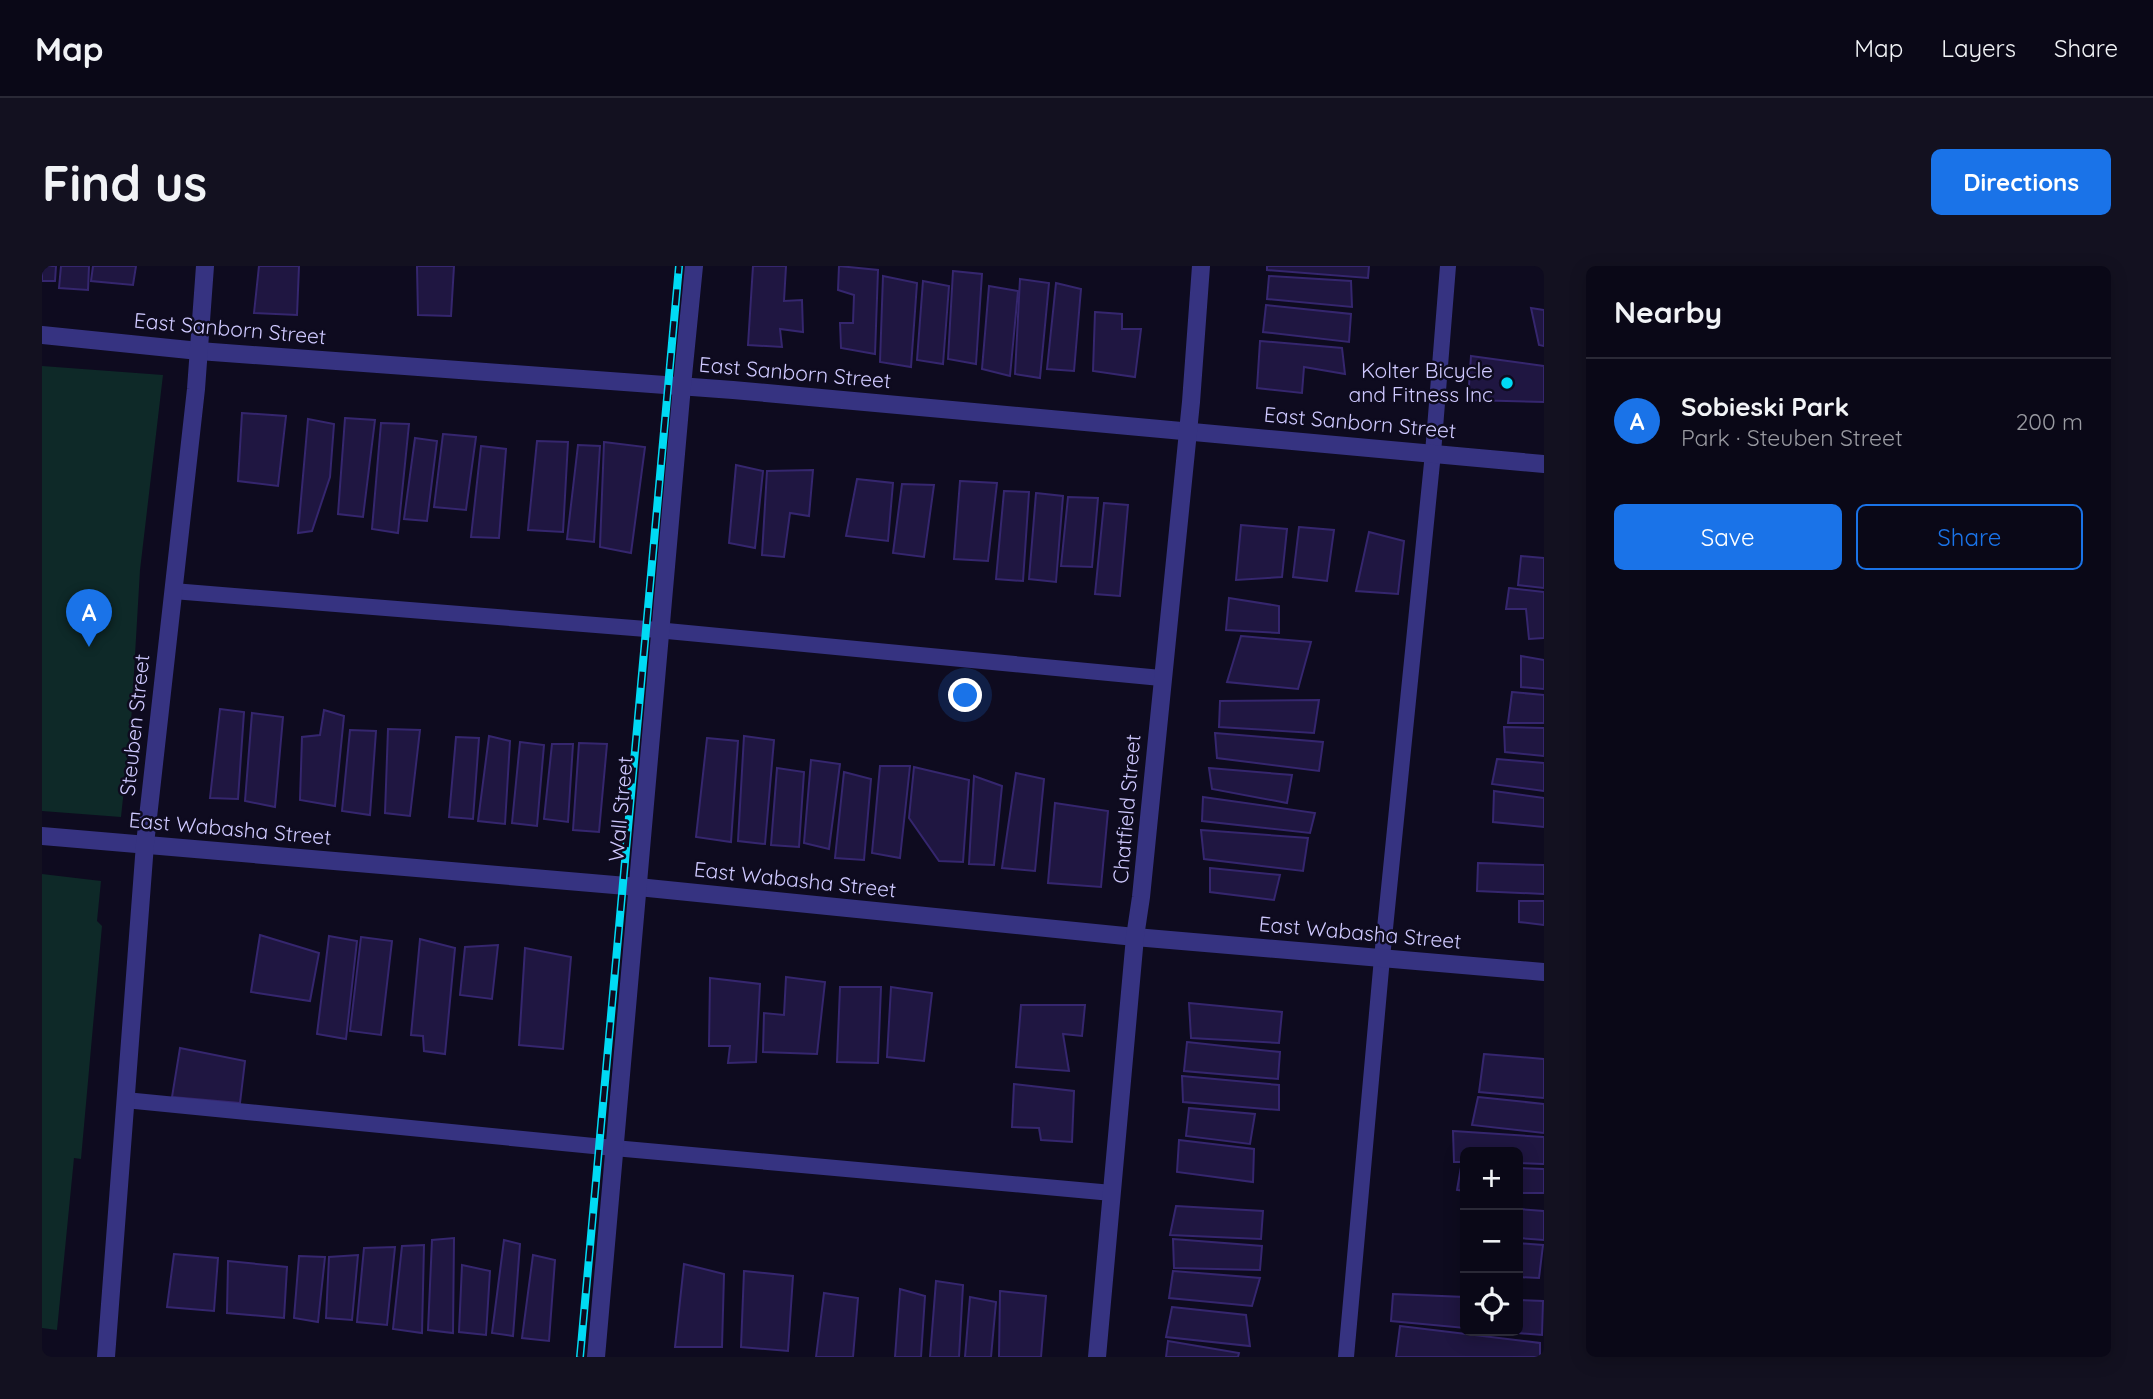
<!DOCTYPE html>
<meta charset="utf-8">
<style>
body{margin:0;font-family:Quicksand,sans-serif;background:#131120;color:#f1f3f6}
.controls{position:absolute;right:21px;bottom:21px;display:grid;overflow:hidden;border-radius:10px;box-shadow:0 4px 18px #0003}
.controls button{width:63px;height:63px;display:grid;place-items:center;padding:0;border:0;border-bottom:2px solid #2a2936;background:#0a0817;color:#f1f3f6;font:35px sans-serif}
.you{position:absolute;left:924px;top:430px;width:24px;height:24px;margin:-18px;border:5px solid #fff;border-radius:50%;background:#1a73e8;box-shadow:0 0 0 10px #1a73e833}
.badge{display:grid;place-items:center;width:46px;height:46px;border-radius:50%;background:#1a73e8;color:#fff;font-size:23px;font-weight:700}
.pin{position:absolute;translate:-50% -58px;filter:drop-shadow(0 2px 4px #0008)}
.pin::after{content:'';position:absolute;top:37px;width:24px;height:21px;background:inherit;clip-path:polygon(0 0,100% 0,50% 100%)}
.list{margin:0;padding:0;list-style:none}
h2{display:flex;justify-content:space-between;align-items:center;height:91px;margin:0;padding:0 28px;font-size:30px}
h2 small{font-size:23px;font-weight:400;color:#999aa1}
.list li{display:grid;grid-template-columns:46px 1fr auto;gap:21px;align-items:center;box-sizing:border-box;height:126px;padding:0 28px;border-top:2px solid #2a2936}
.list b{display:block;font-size:26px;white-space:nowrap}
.list p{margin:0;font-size:23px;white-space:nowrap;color:#999aa1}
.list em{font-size:23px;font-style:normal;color:#999aa1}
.actions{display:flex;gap:14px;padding:21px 28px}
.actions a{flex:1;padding:16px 0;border:2px solid #1a73e8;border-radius:10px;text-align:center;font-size:24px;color:#1a73e8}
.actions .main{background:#1a73e8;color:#fff}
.icon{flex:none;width:38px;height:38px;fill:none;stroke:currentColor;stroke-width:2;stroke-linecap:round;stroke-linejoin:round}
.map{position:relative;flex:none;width:1502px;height:1091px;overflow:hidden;border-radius:10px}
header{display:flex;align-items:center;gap:42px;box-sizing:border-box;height:98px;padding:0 35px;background:#0a0817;border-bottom:2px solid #2a2936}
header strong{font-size:33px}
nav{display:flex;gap:38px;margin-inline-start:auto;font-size:24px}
.intro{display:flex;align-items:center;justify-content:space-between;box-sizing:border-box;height:168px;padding:0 42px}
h1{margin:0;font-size:49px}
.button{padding:18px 32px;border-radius:10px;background:#1a73e8;color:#fff;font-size:24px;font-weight:700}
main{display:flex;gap:42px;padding:0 42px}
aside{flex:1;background:#0a0817;border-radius:10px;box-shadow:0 4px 18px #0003}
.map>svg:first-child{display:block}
.green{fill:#0e2928}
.building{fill:#1f1641;stroke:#35266e;stroke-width:2}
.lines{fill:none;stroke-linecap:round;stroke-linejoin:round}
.lane{stroke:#363381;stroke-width:16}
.street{stroke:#363381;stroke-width:18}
.rail-casing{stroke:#00daf4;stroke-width:8}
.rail{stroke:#0e0b1f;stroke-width:5;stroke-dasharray:16;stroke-linecap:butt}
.poi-dot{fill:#00daf4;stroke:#0e0b1f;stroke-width:2.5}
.labels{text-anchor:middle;stroke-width:5;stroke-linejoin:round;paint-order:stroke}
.street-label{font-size:21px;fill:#cfc9ff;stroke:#0e0b1f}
.poi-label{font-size:21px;fill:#cfc9ff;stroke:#0e0b1f;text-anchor:end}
</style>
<header>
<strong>Map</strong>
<nav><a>Map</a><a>Layers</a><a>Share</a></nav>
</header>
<div class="intro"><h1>Find us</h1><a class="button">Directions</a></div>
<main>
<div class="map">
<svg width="1502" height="1091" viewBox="0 0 1502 1091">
<rect width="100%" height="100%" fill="#0e0b1f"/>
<!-- green -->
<g class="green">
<polygon points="0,100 121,109 98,304 89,457 79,551 0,545"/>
<polygon points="0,608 59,615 55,655 60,660 39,893 32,892 15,1064 0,1062"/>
</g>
<!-- building -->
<g class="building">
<polygon points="0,0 14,0 13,15 0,15"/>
<polygon points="19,0 47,0 46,24 17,22"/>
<polygon points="51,0 94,0 91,19 49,15"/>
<polygon points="217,0 257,0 255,49 212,47"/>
<polygon points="375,0 412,0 409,50 376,49"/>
<polygon points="711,0 744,0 742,35 760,34 761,66 738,63 740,81 706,79"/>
<polygon points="797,0 836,4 833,88 799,82 798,57 811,57 812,29 796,24"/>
<polygon points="1225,0 1327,0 1326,12 1225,4"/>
<polygon points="911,5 940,8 934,98 906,93"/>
<polygon points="841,10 875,17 869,101 838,96"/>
<polygon points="1227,10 1309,15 1310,41 1225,33"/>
<polygon points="978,13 1007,17 998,112 973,108"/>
<polygon points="881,15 907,20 901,98 875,94"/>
<polygon points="1014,17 1039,23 1032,105 1005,103"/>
<polygon points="947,20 976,25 968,110 940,103"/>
<polygon points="1224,39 1309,48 1307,76 1221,66"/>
<polygon points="1489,42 1502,44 1502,80 1497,79"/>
<polygon points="1053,46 1080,48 1080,63 1099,63 1093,111 1051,105"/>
<polygon points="1218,75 1300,82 1303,108 1262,101 1260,127 1215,122"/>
<polygon points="1429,90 1502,100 1502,136 1426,134"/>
<polygon points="200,147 244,150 236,220 196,215"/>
<polygon points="303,152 333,154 321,251 296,248"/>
<polygon points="266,153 292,158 288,211 270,265 256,267"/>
<polygon points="339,157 367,158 356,267 330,263"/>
<polygon points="401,168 434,171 424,244 392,241"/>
<polygon points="373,172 395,175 385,255 362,253"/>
<polygon points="495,175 526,176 521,266 486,264"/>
<polygon points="562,176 603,181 589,287 558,281"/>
<polygon points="536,179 558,180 552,276 525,273"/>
<polygon points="439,180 464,183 457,272 429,271"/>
<polygon points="694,199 721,205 713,282 687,277"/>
<polygon points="771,204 767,250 748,247 742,291 720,289 725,205"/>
<polygon points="815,213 851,217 846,275 804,270"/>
<polygon points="918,215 955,217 946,295 912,293"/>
<polygon points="860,218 892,219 882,291 851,287"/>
<polygon points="962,225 987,226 981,315 954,313"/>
<polygon points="994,227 1021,230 1014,316 987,313"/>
<polygon points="1026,231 1056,232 1050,301 1019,300"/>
<polygon points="1062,237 1086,239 1078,330 1053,328"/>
<polygon points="1199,259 1245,263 1240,311 1194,314"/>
<polygon points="1257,261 1292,264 1285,315 1251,311"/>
<polygon points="1327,266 1362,275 1356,328 1314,325"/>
<polygon points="1479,290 1502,292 1502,322 1476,319"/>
<polygon points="1467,322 1502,326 1502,372 1487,373 1484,343 1464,343"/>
<polygon points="1187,332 1237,340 1237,367 1184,364"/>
<polygon points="1199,370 1269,376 1256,423 1185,416"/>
<polygon points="1479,390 1502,394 1502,423 1479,421"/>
<polygon points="1470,426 1502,429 1502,457 1466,457"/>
<polygon points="1277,434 1272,467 1177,461 1178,435"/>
<polygon points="178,443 202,446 196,533 168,532"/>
<polygon points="282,444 302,450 293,540 258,534 260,471 278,469"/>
<polygon points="210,447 241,451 233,541 203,535"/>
<polygon points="1462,461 1502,462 1502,490 1463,486"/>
<polygon points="346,463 378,464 368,550 343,547"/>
<polygon points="308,464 334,465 328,549 300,545"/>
<polygon points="1173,467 1281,476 1277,505 1175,492"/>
<polygon points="447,470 468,475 463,558 436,555"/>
<polygon points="702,470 732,474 723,578 696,575"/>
<polygon points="414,471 437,472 431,553 407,551"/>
<polygon points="665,472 696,475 689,576 654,571"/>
<polygon points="478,476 502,479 495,560 470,557"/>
<polygon points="537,477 565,478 557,566 531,564"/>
<polygon points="510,478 531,478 526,556 502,553"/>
<polygon points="1455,493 1502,497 1502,525 1450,518"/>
<polygon points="769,494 798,498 787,583 762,577"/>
<polygon points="838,500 868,500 858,592 830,587"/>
<polygon points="872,501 927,514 921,596 897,595 867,552"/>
<polygon points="735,502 762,506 757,581 729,579"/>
<polygon points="1167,502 1250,509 1245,537 1170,523"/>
<polygon points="802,506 829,513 822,594 793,592"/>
<polygon points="974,507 1002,513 993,605 960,602"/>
<polygon points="932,510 960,520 952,599 927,598"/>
<polygon points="1452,525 1502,532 1502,561 1451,556"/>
<polygon points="1161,531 1273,547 1268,567 1160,555"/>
<polygon points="1013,537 1066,545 1059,621 1006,617"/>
<polygon points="1159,564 1266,572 1261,605 1162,593"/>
<polygon points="1436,597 1502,599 1502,628 1435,625"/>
<polygon points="1168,602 1238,609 1232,634 1168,626"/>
<polygon points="1477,635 1502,635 1502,659 1477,656"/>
<polygon points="218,669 277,687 268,735 209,726"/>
<polygon points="287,670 315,675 304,773 275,768"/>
<polygon points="319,671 350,675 339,769 308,765"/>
<polygon points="378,673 413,682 403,788 382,785 381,770 369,769"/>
<polygon points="456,679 450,733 418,729 423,681"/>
<polygon points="483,682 529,691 521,783 477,779"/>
<polygon points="744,711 783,716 775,788 721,786 722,747 742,749"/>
<polygon points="668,712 718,718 714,796 686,797 688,780 667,780"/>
<polygon points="798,721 839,721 836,797 795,796"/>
<polygon points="849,721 890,727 882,795 845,791"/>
<polygon points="1147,737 1240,746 1237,777 1149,772"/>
<polygon points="979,739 1043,739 1040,770 1021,768 1027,805 974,801"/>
<polygon points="1145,776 1238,786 1236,813 1142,805"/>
<polygon points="138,782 203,795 198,837 130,831"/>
<polygon points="1442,788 1502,793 1502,832 1437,826"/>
<polygon points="1140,810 1237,819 1237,844 1141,836"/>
<polygon points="972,818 1032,825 1030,876 999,874 997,862 970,861"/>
<polygon points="1436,831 1502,838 1502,867 1430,859"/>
<polygon points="1147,842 1213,848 1208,878 1144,870"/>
<polygon points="1411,865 1502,871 1502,898 1476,897 1476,886 1423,886 1423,896 1412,896"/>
<polygon points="1137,874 1212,883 1211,916 1135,906"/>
<polygon points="1419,901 1423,901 1423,925 1415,924"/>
<polygon points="1476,902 1502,903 1502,927 1476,927"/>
<polygon points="1134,940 1221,945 1219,973 1128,969"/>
<polygon points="1476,943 1502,945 1502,974 1476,972"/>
<polygon points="412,972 411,1067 386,1064 390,974"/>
<polygon points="1131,973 1220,980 1218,1004 1132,1002"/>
<polygon points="462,974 478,978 471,1070 450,1067"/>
<polygon points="1476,977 1501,979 1497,1012 1476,1011"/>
<polygon points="382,979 380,1067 351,1063 360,980"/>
<polygon points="353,981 345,1059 315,1056 322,982"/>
<polygon points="132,988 176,992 172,1045 125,1041"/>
<polygon points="316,989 310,1054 284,1052 287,991"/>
<polygon points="491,989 513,994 507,1075 480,1072"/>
<polygon points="257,990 283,991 276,1056 252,1052"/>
<polygon points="186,995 245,1001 242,1052 185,1047"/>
<polygon points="642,998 682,1008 680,1081 633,1081"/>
<polygon points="420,999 448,1005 444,1069 417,1066"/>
<polygon points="702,1005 751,1010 746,1085 699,1081"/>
<polygon points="1131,1005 1218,1012 1210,1040 1127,1032"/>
<polygon points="894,1015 921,1019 917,1091 888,1091"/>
<polygon points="858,1023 883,1030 879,1091 853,1091"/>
<polygon points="958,1025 1004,1030 999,1091 957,1091"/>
<polygon points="782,1027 816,1032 811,1091 774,1091"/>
<polygon points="1351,1028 1423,1031 1423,1062 1349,1055"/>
<polygon points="928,1031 954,1036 949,1091 923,1091"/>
<polygon points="1476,1034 1501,1035 1500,1069 1452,1065 1476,1065"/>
<polygon points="1130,1041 1204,1049 1208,1080 1124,1071"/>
<polygon points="1358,1060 1498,1077 1498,1091 1354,1091"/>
<polygon points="1126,1075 1197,1087 1196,1091 1124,1091"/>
</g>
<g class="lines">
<!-- lane -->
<g class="lane">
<polyline points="131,325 604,363 1119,412"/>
<polyline points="83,834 572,882 1070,927"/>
<polyline points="1304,1091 1340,692 1391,187 1406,0"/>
</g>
<!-- street -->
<g class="street">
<polyline points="0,69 157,85 691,124 1502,198"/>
<polyline points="0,570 596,621 1093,671 1502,706"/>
<polyline points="64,1091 103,578 154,123 163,0"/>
<polyline points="554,1091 640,120 652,0"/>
<polyline points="1055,1091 1093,671 1099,631 1149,136 1159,0"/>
</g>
<!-- rail casing -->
<g class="rail-casing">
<polyline id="rail" points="538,1091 637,0"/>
</g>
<!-- rail -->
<use href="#rail" class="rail"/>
</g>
<!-- markers -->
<circle class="poi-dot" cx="1465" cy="117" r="7"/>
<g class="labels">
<!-- street labels -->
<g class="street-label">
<text transform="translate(188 63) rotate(5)" y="7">East Sanborn Street</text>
<text transform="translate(753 107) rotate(5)" y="7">East Sanborn Street</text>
<text transform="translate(1318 157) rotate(5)" y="7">East Sanborn Street</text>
<text transform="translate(93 459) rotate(-84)" y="7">Steuben Street</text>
<text transform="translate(579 543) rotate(-85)" y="7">Wall Street</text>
<text transform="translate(1085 543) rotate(-85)" y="7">Chatfield Street</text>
<text transform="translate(188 563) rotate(5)" y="7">East Wabasha Street</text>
<text transform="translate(753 614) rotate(6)" y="7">East Wabasha Street</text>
<text transform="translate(1318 667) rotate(5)" y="7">East Wabasha Street</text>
</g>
<!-- poi labels -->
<g class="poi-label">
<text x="1451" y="112">Kolter Bicycle<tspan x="1451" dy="24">and Fitness Inc</tspan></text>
</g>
</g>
</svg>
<div class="controls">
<button>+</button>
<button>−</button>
<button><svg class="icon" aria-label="locate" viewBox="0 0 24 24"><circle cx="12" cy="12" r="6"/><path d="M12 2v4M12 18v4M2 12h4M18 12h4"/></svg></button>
</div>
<div class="you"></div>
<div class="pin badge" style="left:47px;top:381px">A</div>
</div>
<aside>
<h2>Nearby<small></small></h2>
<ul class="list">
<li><span class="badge">A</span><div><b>Sobieski Park</b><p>Park · Steuben Street</p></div><em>200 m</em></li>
</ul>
<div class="actions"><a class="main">Save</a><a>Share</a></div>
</aside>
</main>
